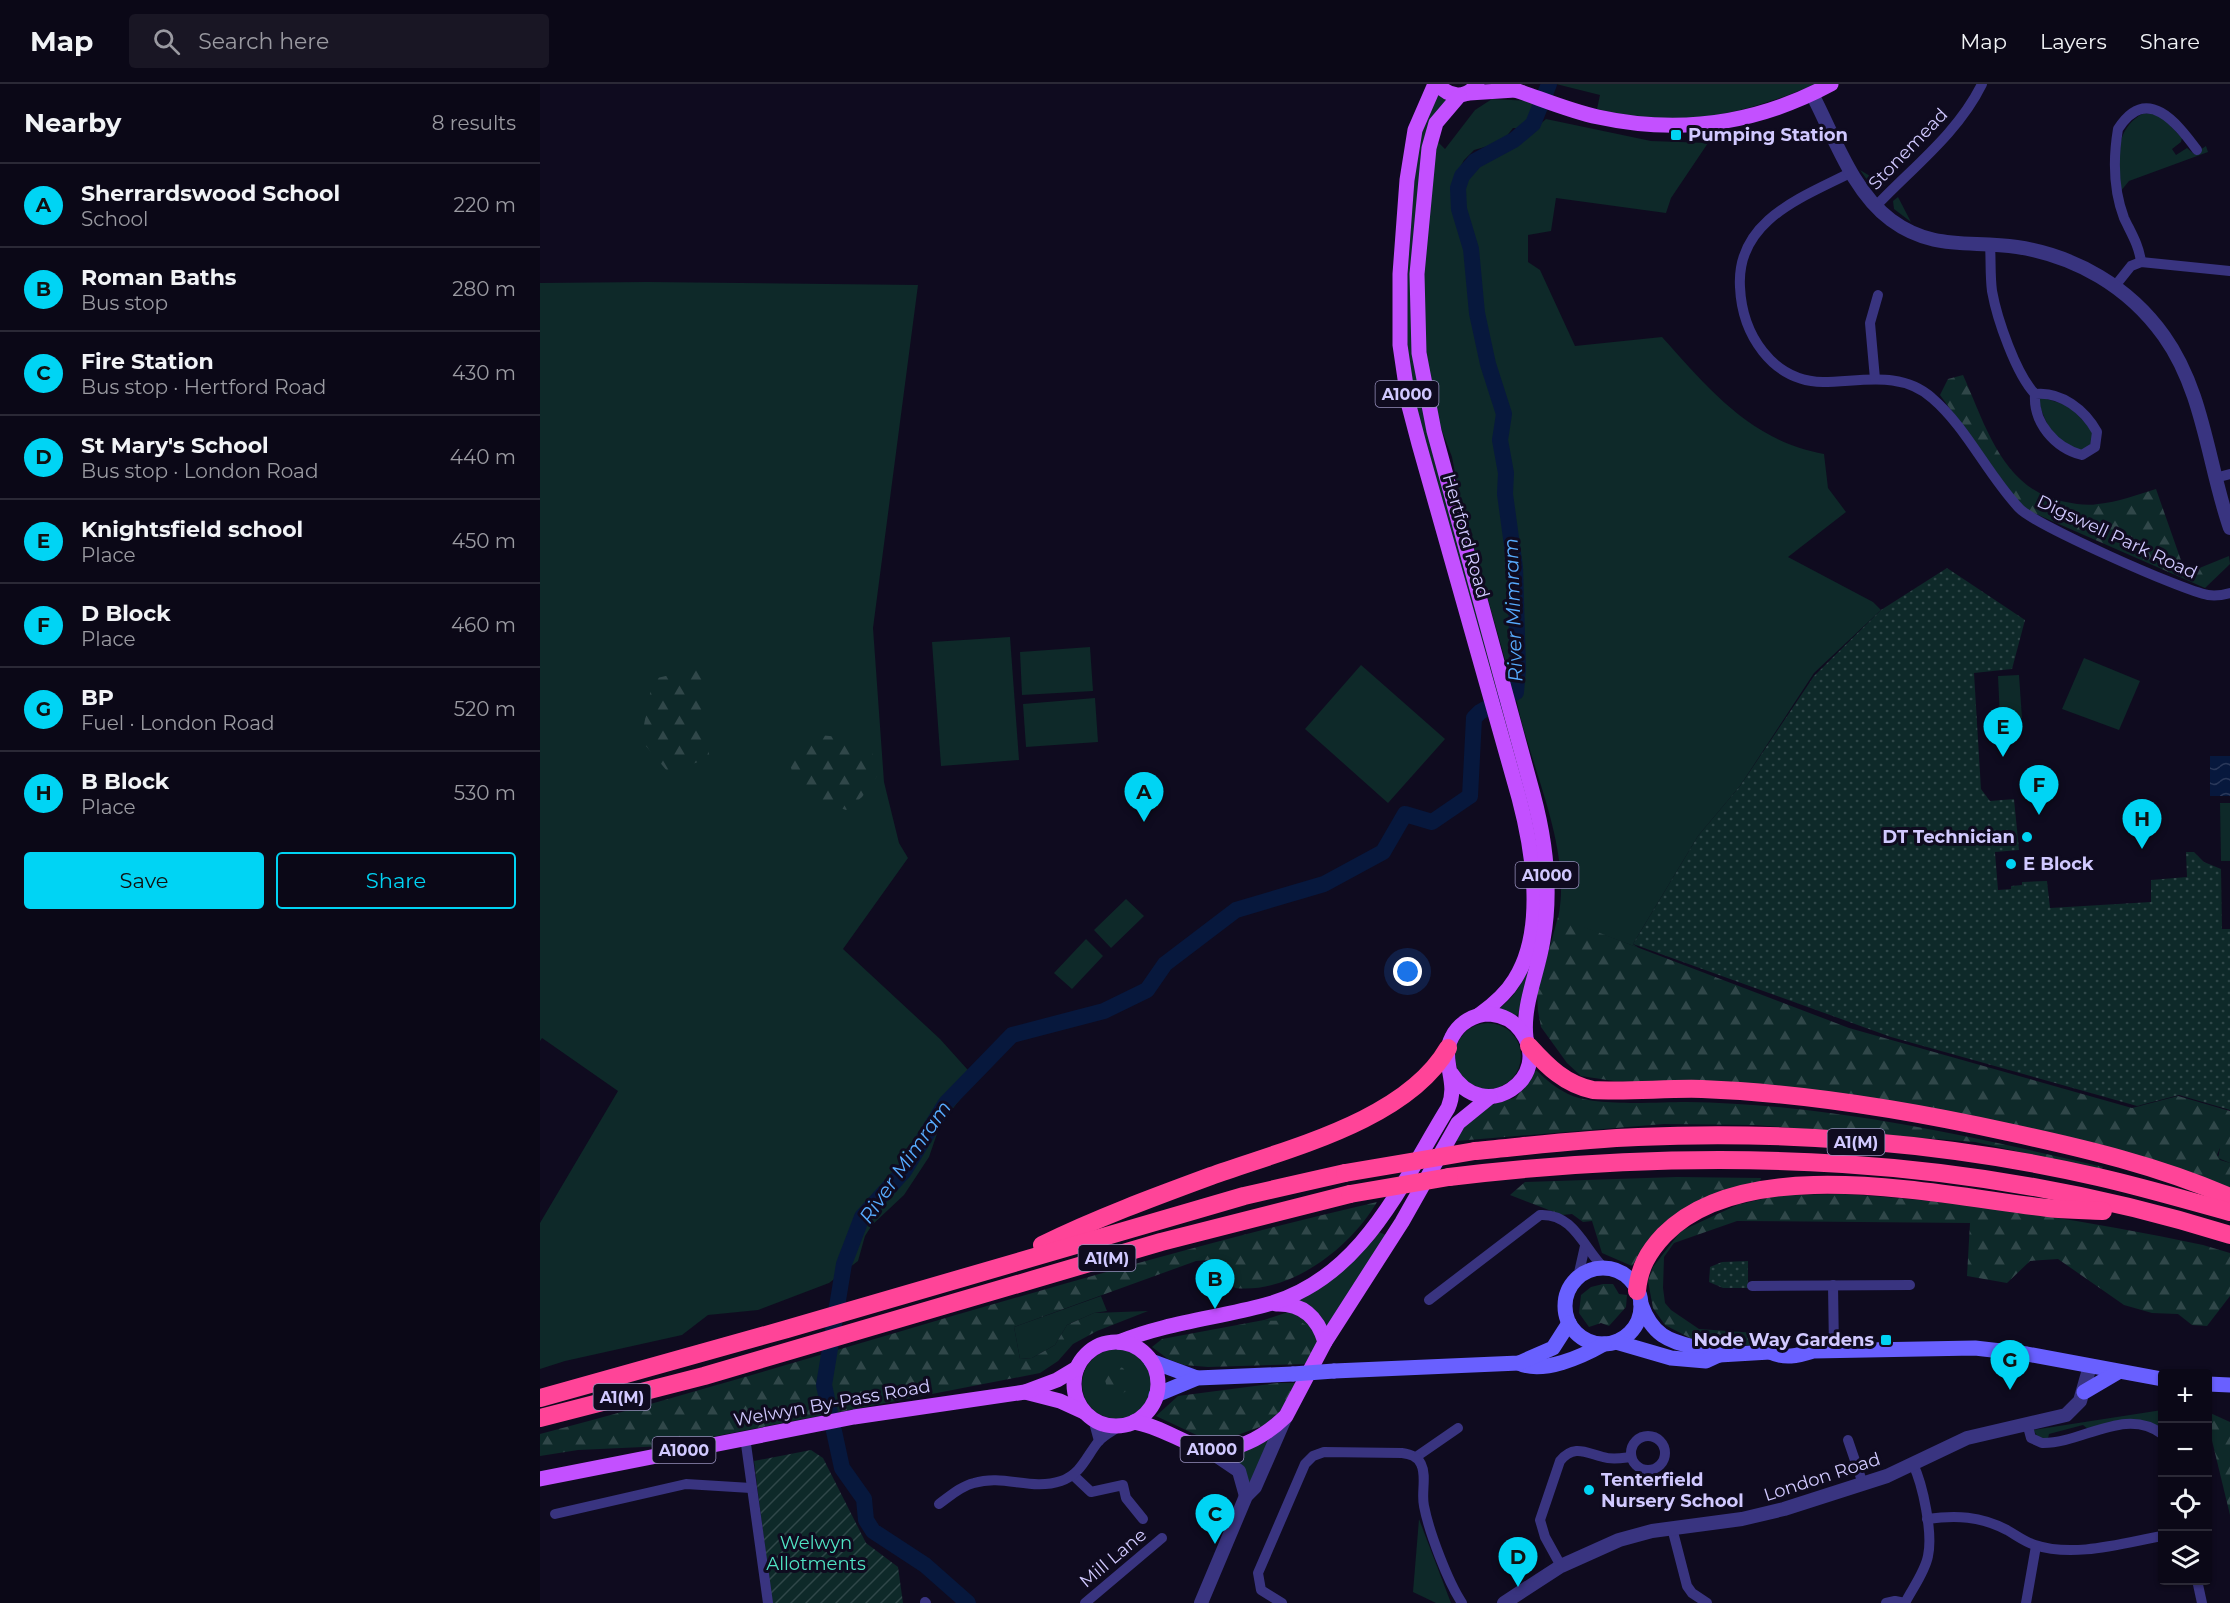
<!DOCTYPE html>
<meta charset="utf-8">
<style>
body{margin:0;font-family:Montserrat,sans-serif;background:#191624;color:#f1f3f6}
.controls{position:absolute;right:18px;bottom:18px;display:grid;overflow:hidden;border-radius:6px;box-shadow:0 2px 4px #0004}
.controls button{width:54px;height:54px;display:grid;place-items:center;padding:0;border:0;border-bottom:2px solid #2b2936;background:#0b0817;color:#f1f3f6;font:30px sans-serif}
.you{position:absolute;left:868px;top:888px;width:21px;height:21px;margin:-15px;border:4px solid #fff;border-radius:50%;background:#1a73e8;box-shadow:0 0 0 9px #1a73e833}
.badge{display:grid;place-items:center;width:39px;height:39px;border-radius:50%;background:#00d4f4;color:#111;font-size:20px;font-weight:700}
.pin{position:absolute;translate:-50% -50px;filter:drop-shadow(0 2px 3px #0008)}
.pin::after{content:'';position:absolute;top:32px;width:21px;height:18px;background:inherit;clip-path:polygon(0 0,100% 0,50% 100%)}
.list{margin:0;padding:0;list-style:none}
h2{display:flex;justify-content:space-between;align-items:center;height:78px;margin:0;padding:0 24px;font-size:26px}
h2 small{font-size:20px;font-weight:400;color:#9a9aa1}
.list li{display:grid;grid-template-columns:39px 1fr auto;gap:18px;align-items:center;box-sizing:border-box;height:84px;padding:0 24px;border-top:2px solid #2b2936}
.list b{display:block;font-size:22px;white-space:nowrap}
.list p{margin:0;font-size:20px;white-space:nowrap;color:#9a9aa1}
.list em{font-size:20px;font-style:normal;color:#9a9aa1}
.actions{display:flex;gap:12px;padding:18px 24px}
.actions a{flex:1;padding:14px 0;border:2px solid #00d4f4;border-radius:6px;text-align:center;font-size:21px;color:#00d4f4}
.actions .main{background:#00d4f4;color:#111}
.icon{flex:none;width:33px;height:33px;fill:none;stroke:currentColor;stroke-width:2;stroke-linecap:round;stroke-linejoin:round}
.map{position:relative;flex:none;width:1690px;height:1519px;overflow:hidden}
header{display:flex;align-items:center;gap:36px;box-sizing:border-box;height:84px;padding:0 30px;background:#0b0817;border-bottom:2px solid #2b2936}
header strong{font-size:28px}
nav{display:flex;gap:33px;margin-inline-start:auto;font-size:21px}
.search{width:420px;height:54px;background:#191624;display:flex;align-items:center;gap:15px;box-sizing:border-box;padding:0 21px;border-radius:6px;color:#9a9aa1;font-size:22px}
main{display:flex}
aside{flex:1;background:#0b0817}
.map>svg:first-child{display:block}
.grass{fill:#0e2929}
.forest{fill:url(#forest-firs)}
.park{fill:url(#park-dots)}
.garden{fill:url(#garden-furrows)}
.water{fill:url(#water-waves)}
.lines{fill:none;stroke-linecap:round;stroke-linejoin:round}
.river{stroke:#07183d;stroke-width:16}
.minor{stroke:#393480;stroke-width:10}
.tertiary{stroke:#393480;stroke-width:14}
.secondary{stroke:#6960ff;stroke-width:15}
.primary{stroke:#c350ff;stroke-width:15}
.motorway{stroke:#ff4498;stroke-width:18}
.secondary-bridge{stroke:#6960ff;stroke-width:15}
.motorway-bridge{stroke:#ff4498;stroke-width:18}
.poi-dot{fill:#00d4f4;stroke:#0f0b1f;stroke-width:2}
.labels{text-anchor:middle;stroke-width:6;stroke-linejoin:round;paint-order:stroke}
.shield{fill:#0f0b1f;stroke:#9790bc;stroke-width:1.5}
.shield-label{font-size:16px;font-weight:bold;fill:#d1c9ff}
.poi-label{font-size:18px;font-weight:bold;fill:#d1c9ff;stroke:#0f0b1f;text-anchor:start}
.street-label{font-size:18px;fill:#d1c9ff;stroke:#0f0b1f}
.park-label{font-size:18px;fill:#50e4c4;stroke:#0f0b1f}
.water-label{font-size:20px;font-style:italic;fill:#57acff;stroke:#0f0b1f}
</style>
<header>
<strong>Map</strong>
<div class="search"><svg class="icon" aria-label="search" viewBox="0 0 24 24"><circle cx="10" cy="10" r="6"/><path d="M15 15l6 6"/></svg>Search here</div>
<nav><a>Map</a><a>Layers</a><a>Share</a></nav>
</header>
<main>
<aside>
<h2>Nearby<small>8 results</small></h2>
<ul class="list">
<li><span class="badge">A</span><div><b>Sherrardswood School</b><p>School</p></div><em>220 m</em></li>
<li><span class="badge">B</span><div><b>Roman Baths</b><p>Bus stop</p></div><em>280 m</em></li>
<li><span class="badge">C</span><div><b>Fire Station</b><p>Bus stop · Hertford Road</p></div><em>430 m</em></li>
<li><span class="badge">D</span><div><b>St Mary's School</b><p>Bus stop · London Road</p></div><em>440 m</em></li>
<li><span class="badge">E</span><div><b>Knightsfield school</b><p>Place</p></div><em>450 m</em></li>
<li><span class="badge">F</span><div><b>D Block</b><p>Place</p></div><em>460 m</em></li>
<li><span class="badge">G</span><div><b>BP</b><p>Fuel · London Road</p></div><em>520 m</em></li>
<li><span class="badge">H</span><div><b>B Block</b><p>Place</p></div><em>530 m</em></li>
</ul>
<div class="actions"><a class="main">Save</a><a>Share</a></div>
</aside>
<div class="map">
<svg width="1690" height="1519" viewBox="0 0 1690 1519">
<defs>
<pattern id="forest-firs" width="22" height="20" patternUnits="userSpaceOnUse" patternTransform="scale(1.5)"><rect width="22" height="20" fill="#0e2929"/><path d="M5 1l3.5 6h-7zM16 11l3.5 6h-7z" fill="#304749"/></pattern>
<pattern id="park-dots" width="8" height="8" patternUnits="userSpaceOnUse" patternTransform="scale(1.5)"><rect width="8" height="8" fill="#0e2929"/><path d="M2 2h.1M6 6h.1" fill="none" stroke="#304749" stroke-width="1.8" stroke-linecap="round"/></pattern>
<pattern id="garden-furrows" width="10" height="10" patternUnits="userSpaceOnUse" patternTransform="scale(1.5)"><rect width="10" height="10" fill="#0e2929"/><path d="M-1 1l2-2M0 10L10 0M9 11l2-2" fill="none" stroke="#304749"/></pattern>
<pattern id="water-waves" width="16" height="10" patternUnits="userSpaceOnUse" patternTransform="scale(1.5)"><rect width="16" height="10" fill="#07183d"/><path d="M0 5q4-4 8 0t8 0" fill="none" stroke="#2a385a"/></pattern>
</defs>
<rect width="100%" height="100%" fill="#0f0b1f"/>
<!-- grass -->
<g class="grass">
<path d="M1016,0H1276C1200,32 1139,45 1057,25L1060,11Z"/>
<polygon points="897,10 907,17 901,22 872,229 962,614 957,616 884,358 869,289 865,226 877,59"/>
<path d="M952,15L990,17L1000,21L996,32L986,44H973L962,58L934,66L924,76L916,91L914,119L928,160L934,189L929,136L920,125L919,117L920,99L933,83L983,56L1006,35L1111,57L1168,59L1131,114L1126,129L1016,114L1011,147L988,151V178L1000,186L1035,262L1122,253C1169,305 1211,357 1284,370L1288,404L1306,428L1248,473L1333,518L1341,526L1274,589L1200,702L1158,752L1093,860L1099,864L1018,834C1033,765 989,681 976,614L980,608L982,588V546L977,454L965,354L971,330L955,286L950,259L944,235L939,230L934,205L931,207L935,227L933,236L942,262L943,282L962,329V343L958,354L962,377L958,393L962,394L961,415L968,427L964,443L970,458V498L974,527L975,583L972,600L921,420L912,373L899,339L884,261L883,167L896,56L905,65L935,26Z"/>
<path d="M1604,29L1620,31L1642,54L1641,58L1632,65L1636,71L1647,64L1654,70L1666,62L1668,68L1589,97L1580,108C1576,78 1574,44 1604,29Z"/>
<polygon points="1320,86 1345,101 1341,105 1333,104"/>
<polygon points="1358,113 1371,138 1354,125 1353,117"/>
<polygon points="107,198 378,201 333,544 344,698 359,759 368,774 303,865 400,955 436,995 400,1041 389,1073 364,1111 332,1141 325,1152 318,1177 289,1199 218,1226 168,1231 142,1251 25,1277 0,1285 0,1139 78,1007 2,954 0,957 0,199"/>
<path d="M1501,313L1529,322L1554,348L1552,359L1542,367C1513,357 1507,343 1498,316Z"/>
<polygon points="470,553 479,676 401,682 392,558"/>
<polygon points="550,563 553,607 482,611 480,568"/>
<polygon points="1544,574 1600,597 1579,646 1522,625"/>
<polygon points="821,581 905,655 848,719 765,645"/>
<polygon points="1479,591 1482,634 1460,635 1458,592"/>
<polygon points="555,614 558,658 486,663 483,620"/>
<path d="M964,622C989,715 1018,798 989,894C986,907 983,923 976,933L960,924C983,906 991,881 995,852C1007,772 981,700 960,624Z"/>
<polygon points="1680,719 1690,719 1690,777 1681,777"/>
<polygon points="586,815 604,832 571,864 554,846"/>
<polygon points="546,855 563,872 532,905 514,889"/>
<circle cx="948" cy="972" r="33"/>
<polygon points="1680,1064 1690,1064 1690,1079 1678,1074"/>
<polygon points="839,1148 846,1151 785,1248 755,1219 805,1185"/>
<polygon points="561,1212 567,1227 554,1229 527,1241 515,1261 492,1274 480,1275 474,1243"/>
<polygon points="751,1227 763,1230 778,1256 774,1270 756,1237 739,1239 724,1236"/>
<circle cx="577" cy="1300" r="35"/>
<polygon points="1622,1326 1622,1345 1616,1341 1548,1345 1543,1341 1509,1350 1508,1355 1498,1353 1493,1346"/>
<polygon points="733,1352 709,1401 687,1371 702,1369"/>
<polygon points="879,1435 911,1519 896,1519 873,1508"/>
</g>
<!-- forest -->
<g class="forest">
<path d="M1423,291C1446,342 1463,407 1526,418C1536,420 1547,422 1558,420C1578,418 1597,411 1616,405L1643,482L1657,485L1689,472L1690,480L1665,504L1489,427L1480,420L1400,311L1408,295Z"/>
<polygon points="168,582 160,634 170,674 128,688 101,656 113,595"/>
<polygon points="279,651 310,654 332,667 337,692 322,713 306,726 273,715 252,688 247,665"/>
<polygon points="1018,833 1309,944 1592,1024 1638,1012 1690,1027 1690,1064 1680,1064 1677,1071 1680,1076 1690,1079 1690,1105 1614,1079 1183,1002 1074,997 1041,992 1027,979 1001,943 998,927 997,910"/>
<path d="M996,986C1005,995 1016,1004 1028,1010C1054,1023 1116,1018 1146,1018C1288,1020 1426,1051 1563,1083L1561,1086L1435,1058L1215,1041L1124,1040L916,1057L924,1041L948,1022L974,1014L984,1005Z"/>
<polygon points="1137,1093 1221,1094 1219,1101 1106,1160 1092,1182 1062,1169 1052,1137 1043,1138 1032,1130 1022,1131 970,1111 985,1098"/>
<path d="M1302,1110C1424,1117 1544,1136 1663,1161L1690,1169V1212L1667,1242L1652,1241L1638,1230L1612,1229L1584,1221L1518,1175L1490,1177L1467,1199L1427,1192L1430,1139L1197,1137L1134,1159L1124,1173L1123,1204L1125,1219L1131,1226L1159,1245L1216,1249L1215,1262L1156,1257L1125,1241L1113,1224L1108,1197L1113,1183L1141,1147L1197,1121L1239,1111Z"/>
<path d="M837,1118C810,1164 751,1210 695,1204L671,1176L656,1177L474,1243L480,1275L492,1274L515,1261L527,1241L554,1229L608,1227L557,1247L533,1260L518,1277L500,1289L125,1362L38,1366L0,1372V1350C280,1276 555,1183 837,1118Z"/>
<polygon points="1063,1200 1073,1200 1079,1210 1087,1211 1086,1223 1069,1242 1061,1239 1049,1243 1039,1229 1041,1211 1051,1203"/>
<path d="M724,1236C735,1238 747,1235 757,1237C779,1242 776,1267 767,1280L668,1283L644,1281L628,1275L612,1263L622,1255Z"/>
<polygon points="576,1282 583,1284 588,1291 589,1305 579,1312 568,1307 565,1296 568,1287"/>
<polygon points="737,1299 756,1299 743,1324 725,1341 684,1356 665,1355 616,1332 638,1312"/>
<polygon points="1668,1328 1690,1338 1690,1431 1668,1340"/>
</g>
<!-- park -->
<g class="park">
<polygon points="1407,484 1485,536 1472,585 1434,589 1441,705 1450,717 1474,715 1479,766 1455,768 1458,806 1471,805 1471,802 1482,801 1482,798 1507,797 1510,824 1611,818 1611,796 1647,793 1646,768 1654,768 1664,778 1681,785 1682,845 1690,845 1690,1026 1639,1011 1597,1022 1351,953 1093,860 1158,752 1200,702 1274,592 1341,526"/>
<polygon points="1208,1177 1208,1204 1183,1204 1169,1198 1170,1183 1182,1178"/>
</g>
<!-- garden -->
<polygon class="garden" points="271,1366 283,1374 326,1459 358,1483 363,1519 232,1519 214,1377"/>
<!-- water -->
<rect class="water" x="1670" y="672" width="20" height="40"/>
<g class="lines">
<!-- river -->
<polyline class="river" points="428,1519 385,1481 333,1447 326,1436 324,1415 302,1384 284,1301 304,1180 322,1133 364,1087 406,1019 472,951 564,927 607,906 625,880 696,826 784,800 843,768 865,730 892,738 930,712 934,634 940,628 976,608 978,585 975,483 965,410 966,389 960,356 964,330 948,280 937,229 931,165 919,125 918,104 922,92 935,77 974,56 993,40 1009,0"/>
<!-- minor -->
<g class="minor">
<path d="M1312,88C1263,113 1196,136 1200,203C1202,249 1231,297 1283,298C1320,298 1361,286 1392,314C1427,344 1447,390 1479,424C1493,440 1643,507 1668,511C1675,512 1683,511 1690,509"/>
<path d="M1336,122C1373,83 1418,49 1442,0"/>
<path d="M1450,161C1451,176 1450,192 1452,207C1457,235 1476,290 1495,310C1493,339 1515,364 1542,371L1555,363L1557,348C1545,326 1521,307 1495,310"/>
<path d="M1601,178C1599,161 1591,149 1584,134C1573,105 1573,75 1578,45C1607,0 1637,39 1657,66"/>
<polyline points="1575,202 1591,182 1601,178 1690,187"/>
<polyline points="1335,295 1330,239 1338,211"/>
<polyline points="1675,394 1690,390"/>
<polyline points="1038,1193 1045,1162"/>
<polyline points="1293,1201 1294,1266"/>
<polyline points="1212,1202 1370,1201"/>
<path d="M889,1216L1000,1131C1034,1129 1044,1165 1064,1184"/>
<polyline points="553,1335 559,1357"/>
<path d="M1487,1339L1491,1354L1502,1359C1542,1360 1585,1322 1622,1350"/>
<circle cx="1108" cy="1369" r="17"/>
<polyline points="205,1353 228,1519"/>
<polyline points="1308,1356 1323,1400"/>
<polyline points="876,1373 918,1344"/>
<polyline points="533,1391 551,1408 583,1401 586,1414 603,1435"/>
<path d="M399,1420C410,1412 421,1402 434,1399C464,1390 491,1407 521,1397C541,1390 546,1373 558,1358C564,1351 573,1347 580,1342"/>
<polyline points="15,1430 146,1400 211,1404"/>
<path d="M1387,1435C1416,1431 1440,1432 1467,1446C1476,1451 1485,1458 1495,1461C1534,1474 1583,1459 1622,1452"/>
<polyline points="1132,1444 1147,1502 1152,1509 1167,1519"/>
<path d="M1021,1482L1005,1453L1000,1436L1020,1377C1034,1360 1046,1369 1063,1373C1072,1376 1082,1374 1091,1373"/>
<polyline points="1657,1496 1662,1519"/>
<polyline points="385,1518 386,1519"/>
<polyline points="545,1519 622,1454"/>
<path d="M742,1519L721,1506L718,1489L765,1380L773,1372L784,1368L862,1369C870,1370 877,1372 881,1380C887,1392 881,1409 884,1422C889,1448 908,1498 922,1519"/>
<polyline points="1346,1519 1355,1517 1365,1519"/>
<path d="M1365,1519C1372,1505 1385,1488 1388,1472C1393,1449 1383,1401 1373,1380"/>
<polyline points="1486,1519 1496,1462"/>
</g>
<!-- tertiary -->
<g class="tertiary">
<path d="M1272,10C1294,52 1312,107 1351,136C1393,167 1429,156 1477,163C1536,172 1589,203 1624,252C1664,308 1668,381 1690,444"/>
<polyline points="665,1364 699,1387 706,1412"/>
<polyline points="661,1519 706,1412 715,1403 746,1332"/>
<polyline points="964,1519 1021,1482 1079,1456 1112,1447 1202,1435 1244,1425 1347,1392 1427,1354 1526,1331 1540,1317 1550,1282"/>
</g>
<!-- secondary -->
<g class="secondary">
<circle cx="1063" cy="1222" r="38"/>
<path d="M1101,1220C1117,1264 1142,1256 1179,1271"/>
<polyline points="1076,1258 1131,1274 1166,1277 1179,1271 1230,1268 1238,1264"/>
<path d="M1230,1268C1245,1275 1257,1272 1273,1267L1435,1264L1487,1270L1622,1295"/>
<polyline points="611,1277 657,1294"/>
<path d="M979,1279C1002,1291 1043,1272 1064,1260"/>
<polyline points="794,1287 979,1279 1013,1264 1029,1239"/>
<polyline points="1668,1300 1690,1301"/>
<polyline points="1544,1308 1578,1288"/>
<polyline points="616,1311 657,1294 753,1290"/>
</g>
<!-- primary -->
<g class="primary">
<path d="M895,0L875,46L867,96L860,190V261L869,322L879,360L979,714C993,767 1006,846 975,895C966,910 953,921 939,931"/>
<path d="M898,0C909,14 927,15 937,0"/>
<path d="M968,0L975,6C1002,15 1030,27 1058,33C1140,51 1217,40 1291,0"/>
<polyline points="929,9 975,6"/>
<path d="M919,12L896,39L889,64L877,190L879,269L894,347L993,710C1006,758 1012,806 1003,856C998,889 982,921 986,954"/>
<path d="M736,1220C763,1219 778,1234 785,1258"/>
<path d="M579,1258C625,1239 677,1234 725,1221C821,1196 860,1102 908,1024C920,997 899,977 912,953C919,939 934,930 950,930C962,931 974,937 981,947C1015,993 944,1043 911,989"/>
<circle cx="576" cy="1300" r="42"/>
<polyline points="485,1308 520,1317 544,1328"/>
<path d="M594,1338C614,1341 632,1352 651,1360C687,1374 720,1357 746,1332L785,1258L862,1138L918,1039L950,1013"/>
<polyline points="0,1395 314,1333 485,1308 517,1296 537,1284"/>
</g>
<!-- motorway -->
<g class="motorway">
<path d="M989,962C1008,983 1025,1000 1053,1006C1090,1008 1126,1004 1162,1005C1265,1009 1368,1026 1468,1048C1543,1064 1619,1082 1690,1113"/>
<path d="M935,1067C989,1062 1043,1055 1098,1053C1248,1046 1411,1059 1558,1093C1602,1103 1646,1116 1690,1128"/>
<path d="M909,1093C1173,1061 1435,1071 1690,1151"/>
<path d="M502,1161C557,1134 614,1113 671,1092C746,1065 866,1037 908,964"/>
<path d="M1097,1207C1099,1184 1108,1168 1124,1151C1207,1066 1402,1112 1508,1124C1526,1126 1544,1126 1563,1127"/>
<polyline points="0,1314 247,1245 704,1112 805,1089"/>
<polyline points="0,1334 164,1292 621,1158 810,1110"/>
</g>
<!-- secondary-bridge -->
<polyline class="secondary-bridge" points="753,1290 794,1287"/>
<!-- motorway-bridge -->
<g class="motorway-bridge">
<polyline points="805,1089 935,1067"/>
<polyline points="810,1110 909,1093"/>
</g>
</g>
<!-- markers -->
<g class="poi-dot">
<rect x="1130" y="45" width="12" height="12" rx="3"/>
<circle cx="1487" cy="753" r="6"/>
<circle cx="1471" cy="780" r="6"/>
<rect x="1340" y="1250" width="12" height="12" rx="3"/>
<circle cx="1049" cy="1406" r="6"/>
</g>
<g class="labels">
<!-- shield labels -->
<g class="shield">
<rect x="835.5" y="297" width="63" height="26" rx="4.5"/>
<rect x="975.5" y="778" width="63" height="26" rx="4.5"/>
<rect x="1287.5" y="1045" width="57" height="26" rx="4.5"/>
<rect x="538.5" y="1161" width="57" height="26" rx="4.5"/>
<rect x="53.5" y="1300" width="57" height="26" rx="4.5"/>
<rect x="640.5" y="1352" width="63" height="26" rx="4.5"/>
<rect x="112.5" y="1353" width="63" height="26" rx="4.5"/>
</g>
<g class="shield-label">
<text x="867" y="316">A1000</text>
<text x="1007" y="797">A1000</text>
<text x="1316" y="1064">A1(M)</text>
<text x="567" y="1180">A1(M)</text>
<text x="82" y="1319">A1(M)</text>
<text x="672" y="1371">A1000</text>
<text x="144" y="1372">A1000</text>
</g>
<!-- poi labels -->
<g class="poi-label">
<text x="1148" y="57">Pumping Station</text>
<text x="1475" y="759" text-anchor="end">DT Technician</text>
<text x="1483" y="786">E Block</text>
<text x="1334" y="1262" text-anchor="end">Node Way Gardens</text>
<text x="1061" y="1402">Tenterfield<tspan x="1061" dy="21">Nursery School</tspan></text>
</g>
<!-- street labels -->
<g class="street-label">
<text transform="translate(1368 65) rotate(-46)" y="6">Stonemead</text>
<text transform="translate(926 452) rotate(74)" y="6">Hertford Road</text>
<text transform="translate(1577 453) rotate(25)" y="6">Digswell Park Road</text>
<text transform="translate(292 1319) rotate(-10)" y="6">Welwyn By-Pass Road</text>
<text transform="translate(1282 1393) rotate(-18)" y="6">London Road</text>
<text transform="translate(573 1474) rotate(-40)" y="6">Mill Lane</text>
</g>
<!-- park labels -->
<g class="park-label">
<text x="276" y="1465">Welwyn<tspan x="276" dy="21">Allotments</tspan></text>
</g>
<!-- water labels -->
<g class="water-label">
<text transform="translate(973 526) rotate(-92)" y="7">River Mimram</text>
<text transform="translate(365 1078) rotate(-55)" y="7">River Mimram</text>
</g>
</g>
</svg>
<div class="controls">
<button>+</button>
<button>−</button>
<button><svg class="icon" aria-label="locate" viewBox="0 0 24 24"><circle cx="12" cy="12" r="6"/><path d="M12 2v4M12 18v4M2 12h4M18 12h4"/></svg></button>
<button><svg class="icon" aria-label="layers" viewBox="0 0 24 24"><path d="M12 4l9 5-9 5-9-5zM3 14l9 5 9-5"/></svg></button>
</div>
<div class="you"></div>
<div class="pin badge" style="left:604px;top:738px">A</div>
<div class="pin badge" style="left:675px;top:1225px">B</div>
<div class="pin badge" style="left:675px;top:1460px">C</div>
<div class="pin badge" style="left:978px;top:1503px">D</div>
<div class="pin badge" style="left:1463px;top:673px">E</div>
<div class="pin badge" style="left:1499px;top:731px">F</div>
<div class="pin badge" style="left:1470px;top:1306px">G</div>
<div class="pin badge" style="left:1602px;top:765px">H</div>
</div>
</main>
